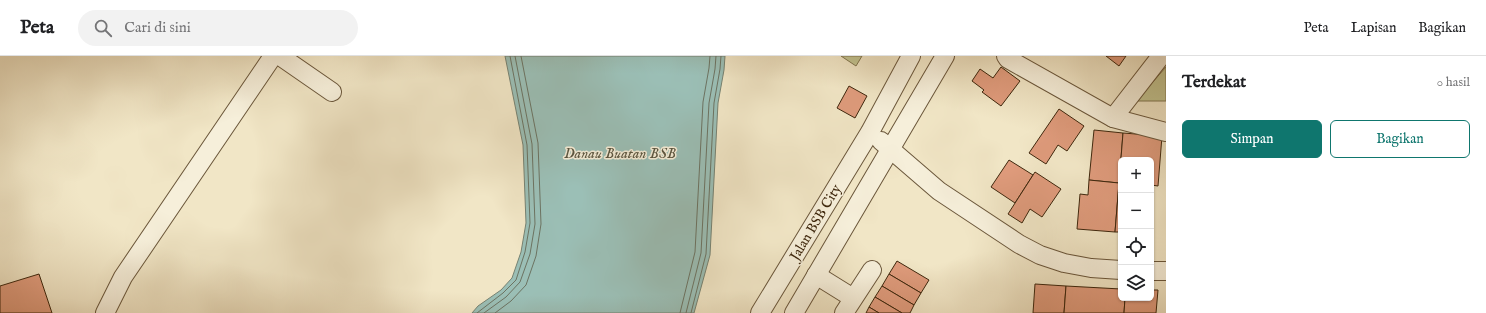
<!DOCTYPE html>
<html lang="id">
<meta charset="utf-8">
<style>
body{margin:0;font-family:"IM FELL English",serif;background:#f2f2f2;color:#202124}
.controls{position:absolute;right:12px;bottom:12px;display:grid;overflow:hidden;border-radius:6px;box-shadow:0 1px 3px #0004}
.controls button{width:36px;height:36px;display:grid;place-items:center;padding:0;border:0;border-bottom:1px solid #e0e0e0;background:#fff;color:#202124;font:20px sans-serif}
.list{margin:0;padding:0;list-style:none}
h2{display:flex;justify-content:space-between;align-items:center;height:52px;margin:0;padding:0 16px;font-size:17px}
h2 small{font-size:13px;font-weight:400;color:#757577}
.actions{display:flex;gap:8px;padding:12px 16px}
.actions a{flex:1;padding:9px 0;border:1px solid #0f766e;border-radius:6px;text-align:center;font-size:14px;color:#0f766e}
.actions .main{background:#0f766e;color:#fff}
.icon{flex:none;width:22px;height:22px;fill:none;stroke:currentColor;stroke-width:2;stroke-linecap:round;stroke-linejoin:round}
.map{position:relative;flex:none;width:1166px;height:257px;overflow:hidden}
header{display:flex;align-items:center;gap:24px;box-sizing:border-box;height:56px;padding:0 20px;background:#fff;border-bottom:1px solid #e0e0e0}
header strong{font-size:19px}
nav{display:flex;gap:22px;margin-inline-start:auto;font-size:14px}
.search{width:280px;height:36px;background:#f2f2f2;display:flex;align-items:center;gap:10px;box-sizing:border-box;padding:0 14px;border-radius:22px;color:#757577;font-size:15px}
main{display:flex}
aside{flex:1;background:#fff}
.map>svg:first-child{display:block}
.green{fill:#c2c390;stroke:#80754e}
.water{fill:#9bbfb6;stroke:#768272}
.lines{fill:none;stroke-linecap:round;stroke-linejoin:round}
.shore{stroke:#6c7362;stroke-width:1}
.building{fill:#df9b7c;stroke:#3e270d}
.minor-casing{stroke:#6b573b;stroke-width:20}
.minor{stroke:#f6efda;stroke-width:18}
.labels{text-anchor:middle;stroke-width:3;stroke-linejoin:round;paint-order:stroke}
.street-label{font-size:14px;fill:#3e270d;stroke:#f6efda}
.water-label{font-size:15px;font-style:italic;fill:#5a5540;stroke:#f6efda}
</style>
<header>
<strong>Peta</strong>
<div class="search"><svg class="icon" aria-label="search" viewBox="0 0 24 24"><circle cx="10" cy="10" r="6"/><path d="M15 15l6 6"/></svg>Cari di sini</div>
<nav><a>Peta</a><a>Lapisan</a><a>Bagikan</a></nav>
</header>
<main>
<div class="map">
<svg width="1166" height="257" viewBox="0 0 1166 257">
<rect width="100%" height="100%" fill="#f1e6c6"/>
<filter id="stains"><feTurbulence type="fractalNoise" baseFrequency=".005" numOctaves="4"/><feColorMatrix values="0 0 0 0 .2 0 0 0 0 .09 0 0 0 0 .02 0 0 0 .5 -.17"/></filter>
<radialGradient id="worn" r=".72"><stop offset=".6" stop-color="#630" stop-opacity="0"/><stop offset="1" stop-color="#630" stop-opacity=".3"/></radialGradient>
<!-- green -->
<g class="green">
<polygon points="841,0 862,0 856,10"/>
<polygon points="1166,11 1166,45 1136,45"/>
</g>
<!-- water -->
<polygon class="water" points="505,0 725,0 724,14 718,47 710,199 694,257 472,257 478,250 501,234 512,222 521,196 526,167 523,89"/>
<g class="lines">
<!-- shore -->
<g class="shore">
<polyline points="477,257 503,237 516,224 525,196 530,167 527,89 510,0"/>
<polyline points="484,257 506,241 520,226 530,198 535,168 532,88 515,0"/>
<polyline points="495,257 511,245 526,229 536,200 541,168 538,87 521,0"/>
<polyline points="680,257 695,196 703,46 709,12 710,0"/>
<polyline points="686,257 701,197 709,47 715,13 716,0"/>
<polyline points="691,257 706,198 714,47 720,13 721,0"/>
</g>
</g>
<!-- building -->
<g class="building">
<polygon points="1106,0 1126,0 1119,10"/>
<polygon points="1001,11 1020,25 1001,50 982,36 984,34 972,25 980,13 993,22"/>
<polygon points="849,30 867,40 855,62 837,52"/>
<polygon points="1059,53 1084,70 1067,95 1058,89 1046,108 1029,97"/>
<polygon points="1094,74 1123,77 1119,127 1089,124"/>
<polygon points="1123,77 1162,80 1158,130 1151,129 1151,104 1121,104 1121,127 1119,127"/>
<polygon points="1009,104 1033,119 1015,147 991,131"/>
<polygon points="1035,116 1061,133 1042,161 1030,153 1022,167 1008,158"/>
<polygon points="1089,124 1119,127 1115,176 1077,173 1080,138 1088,139"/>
<polygon points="1119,127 1121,127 1121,176 1115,176"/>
<polygon points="897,205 929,224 921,237 889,218"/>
<polygon points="39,218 52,257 0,257 0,230"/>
<polygon points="889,218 921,237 914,249 882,230"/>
<polygon points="1035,228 1066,230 1064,257 1033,257"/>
<polygon points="882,230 914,249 910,257 902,257 875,241"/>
<polygon points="1066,230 1121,233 1121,242 1125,242 1124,257 1064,257"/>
<polygon points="1151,234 1158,234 1156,257 1124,257 1125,242 1151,242"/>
<polygon points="875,241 902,257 879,257 869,251"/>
<polygon points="869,251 879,257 866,257"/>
</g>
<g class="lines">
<!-- minor casing -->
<g class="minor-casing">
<g id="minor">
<polyline points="280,0 332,36"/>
<polyline points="1006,0 1008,3 1113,62 1161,0"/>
<polyline points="1113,62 1166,76"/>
<polyline points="881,85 939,135 1019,188 1040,199 1064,207 1091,212 1121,214"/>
<polyline points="1151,215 1166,215"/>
<polyline points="816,219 853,242"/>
<polyline points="105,257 123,221 273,0"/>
<polyline points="760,257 870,76 911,0"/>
<polyline points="794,257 945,0"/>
<polyline points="844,257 872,214"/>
</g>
</g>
<!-- minor -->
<use href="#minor" class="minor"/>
</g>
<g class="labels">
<!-- street labels -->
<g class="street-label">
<text transform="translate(815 166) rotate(-59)" y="5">Jalan BSB City</text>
</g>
<!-- water labels -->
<g class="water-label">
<text x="620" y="102">Danau Buatan BSB</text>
</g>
</g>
<rect width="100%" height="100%" filter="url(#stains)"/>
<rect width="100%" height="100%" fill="url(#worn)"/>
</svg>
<div class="controls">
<button>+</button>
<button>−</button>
<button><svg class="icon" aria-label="locate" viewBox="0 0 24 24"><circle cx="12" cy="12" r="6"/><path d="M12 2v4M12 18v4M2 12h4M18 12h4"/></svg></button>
<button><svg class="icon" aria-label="layers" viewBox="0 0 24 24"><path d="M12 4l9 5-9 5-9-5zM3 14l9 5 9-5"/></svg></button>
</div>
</div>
<aside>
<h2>Terdekat<small>0 hasil</small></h2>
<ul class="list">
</ul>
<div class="actions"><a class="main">Simpan</a><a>Bagikan</a></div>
</aside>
</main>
